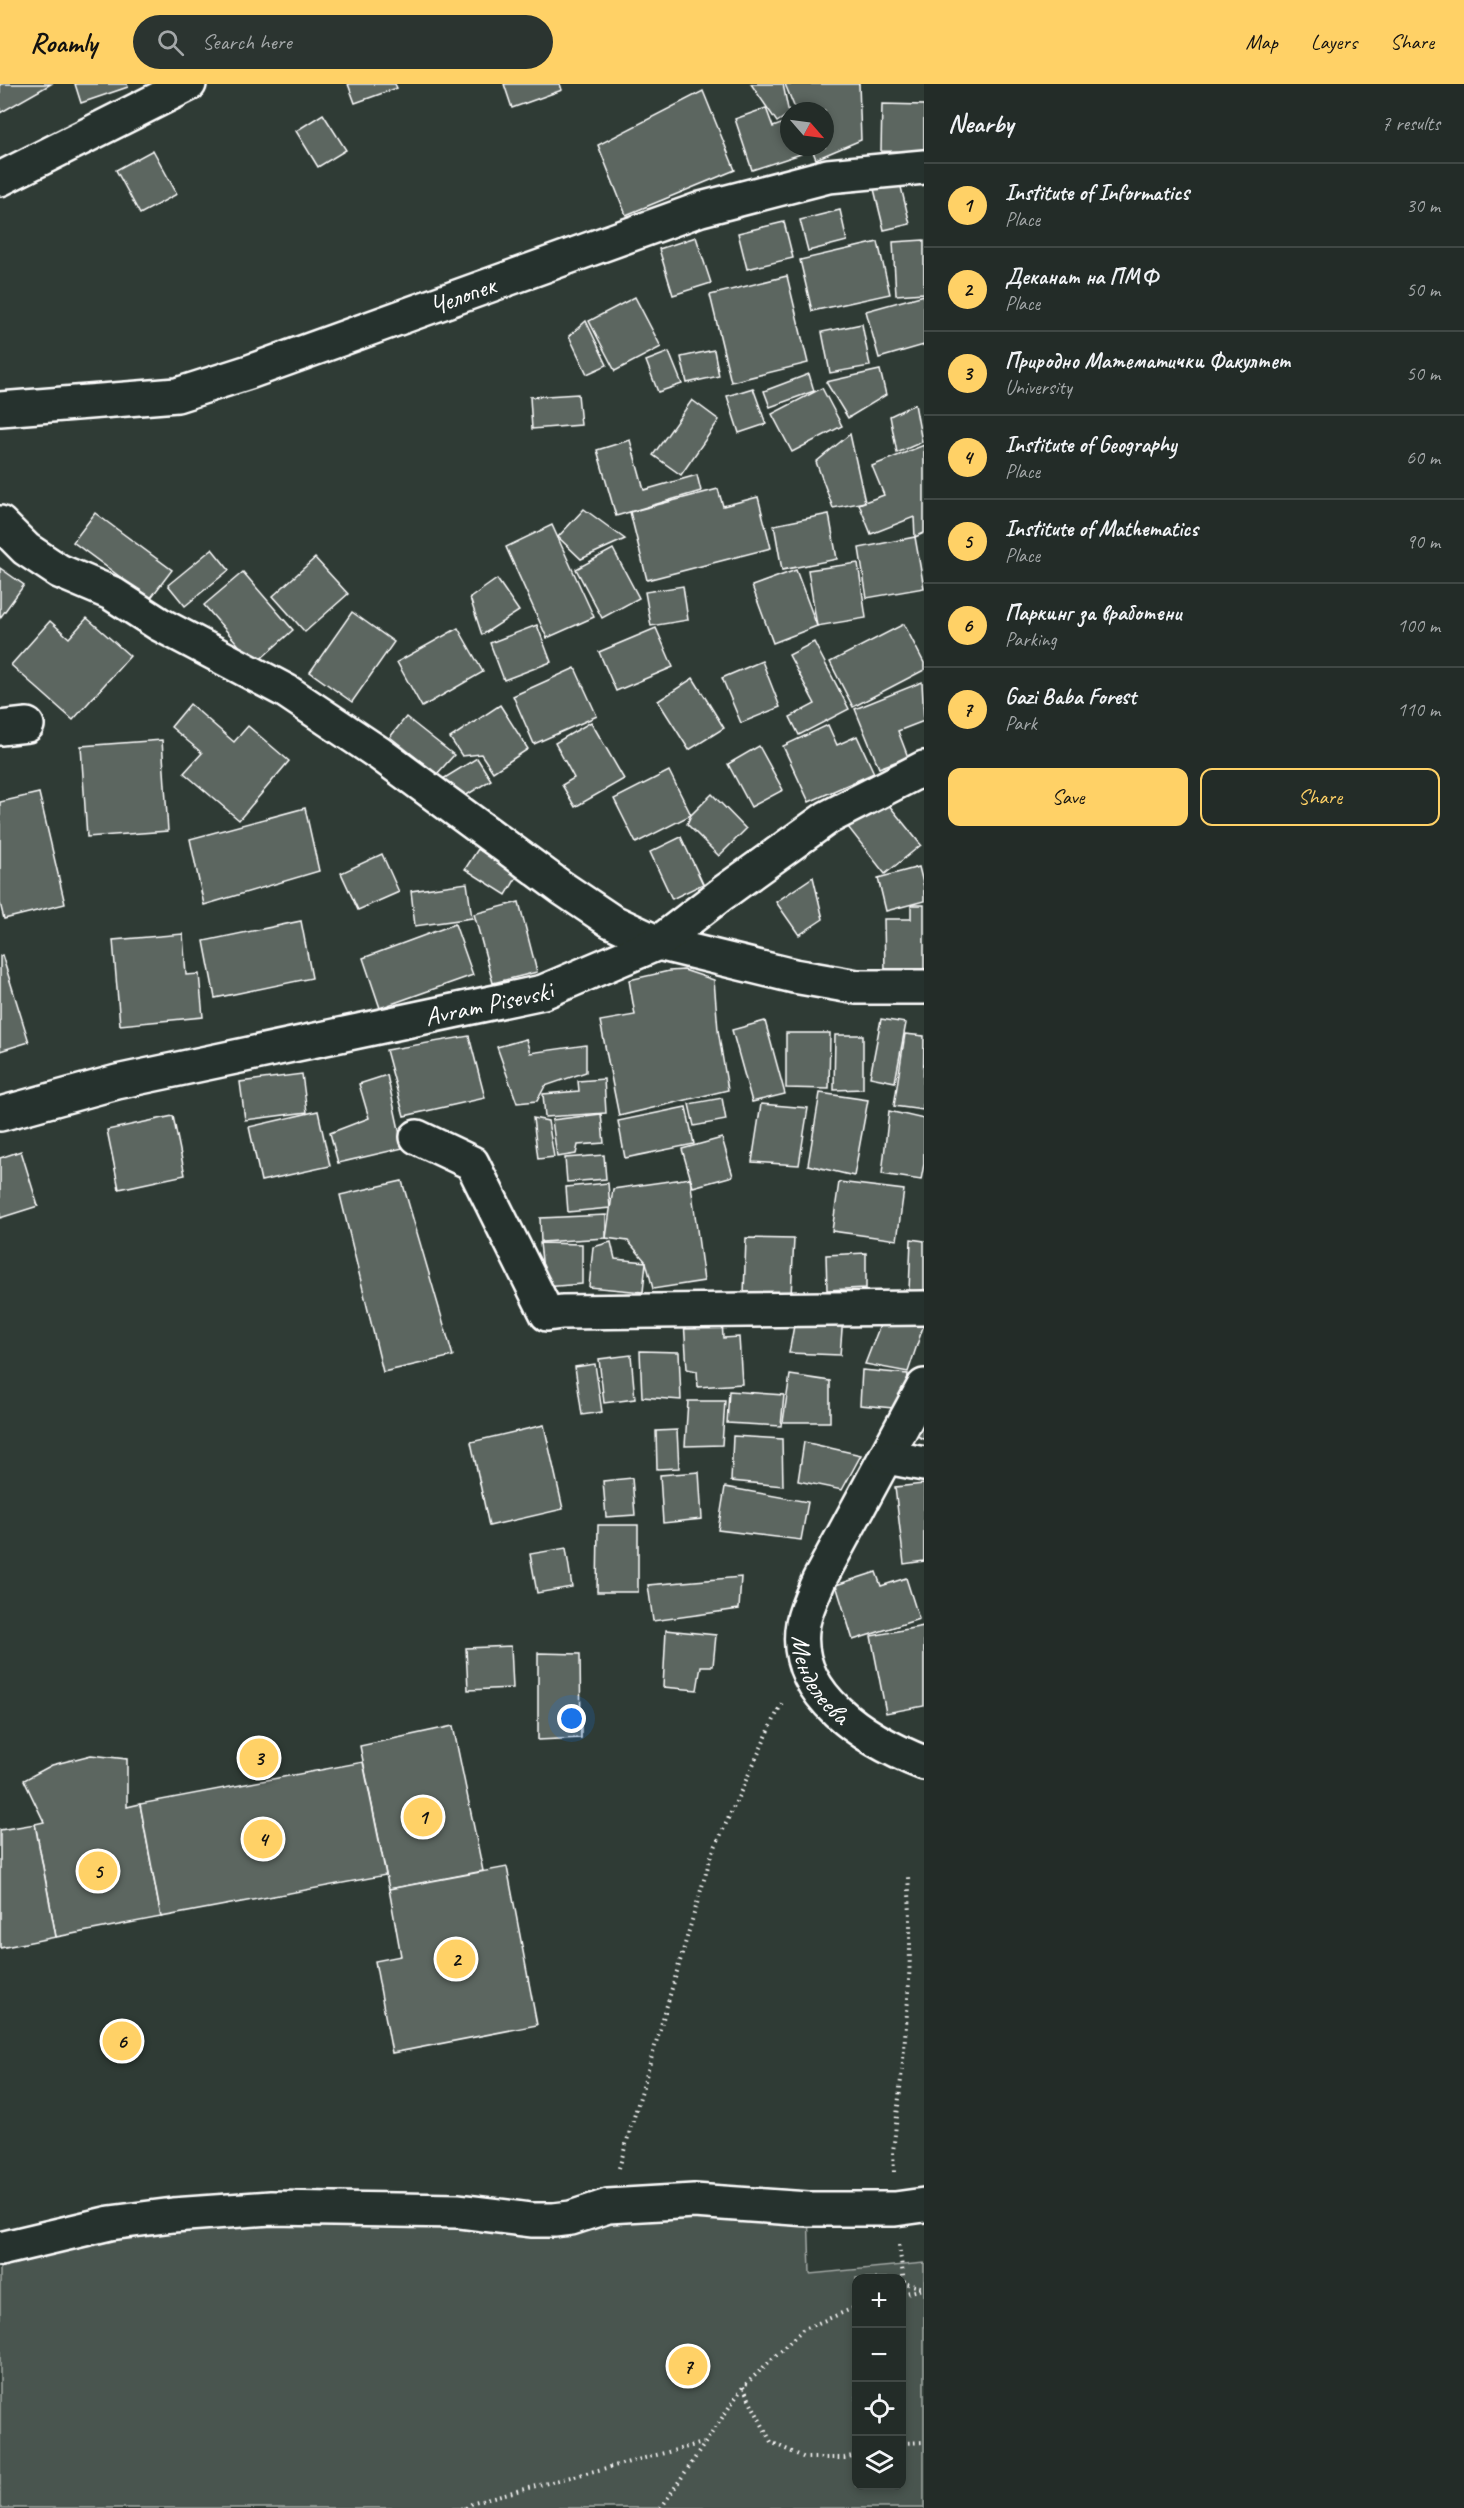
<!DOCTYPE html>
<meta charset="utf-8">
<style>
body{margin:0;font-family:Caveat,sans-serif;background:#2b3430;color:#f1f3f6}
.controls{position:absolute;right:18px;bottom:18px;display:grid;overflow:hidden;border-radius:12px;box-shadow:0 3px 9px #0003}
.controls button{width:54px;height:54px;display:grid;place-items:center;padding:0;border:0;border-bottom:2px solid #404845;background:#232c28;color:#f1f3f6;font:30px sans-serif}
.compass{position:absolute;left:780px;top:18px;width:54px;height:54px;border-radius:50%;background:#232c28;box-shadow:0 3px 9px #0003;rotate:118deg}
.you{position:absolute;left:572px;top:1635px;width:21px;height:21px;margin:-15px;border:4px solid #fff;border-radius:50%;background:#1a73e8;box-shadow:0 0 0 9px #1a73e833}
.badge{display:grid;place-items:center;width:39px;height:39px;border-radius:50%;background:#ffd166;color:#111;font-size:20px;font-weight:700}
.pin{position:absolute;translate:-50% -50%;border:3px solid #fff;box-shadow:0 2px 6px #0006}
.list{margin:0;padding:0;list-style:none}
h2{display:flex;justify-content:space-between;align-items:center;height:78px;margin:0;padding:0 24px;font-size:26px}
h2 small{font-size:20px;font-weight:400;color:#a3a7a8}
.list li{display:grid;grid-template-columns:39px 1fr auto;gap:18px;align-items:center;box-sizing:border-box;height:84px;padding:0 24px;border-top:2px solid #404845}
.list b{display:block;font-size:22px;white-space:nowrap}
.list p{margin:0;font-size:20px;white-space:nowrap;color:#a3a7a8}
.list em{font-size:20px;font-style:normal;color:#a3a7a8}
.actions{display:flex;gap:12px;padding:18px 24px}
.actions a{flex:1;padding:14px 0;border:2px solid #ffd166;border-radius:12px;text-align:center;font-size:21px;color:#ffd166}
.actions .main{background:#ffd166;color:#111}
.icon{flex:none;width:33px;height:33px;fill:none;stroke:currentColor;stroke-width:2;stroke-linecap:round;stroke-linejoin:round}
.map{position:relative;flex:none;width:924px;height:2424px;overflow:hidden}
header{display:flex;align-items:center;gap:36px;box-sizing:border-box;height:84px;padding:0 30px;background:#ffd166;color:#111}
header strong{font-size:28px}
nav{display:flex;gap:33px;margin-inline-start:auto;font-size:21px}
.search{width:420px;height:54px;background:#2b3430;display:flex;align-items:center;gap:15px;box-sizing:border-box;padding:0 21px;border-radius:33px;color:#a3a7a8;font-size:22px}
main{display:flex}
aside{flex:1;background:#232c28}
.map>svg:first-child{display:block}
.green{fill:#4a544f;stroke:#a4aaa7;stroke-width:1.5;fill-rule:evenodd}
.building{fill:#5b6661;stroke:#fff;stroke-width:1.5}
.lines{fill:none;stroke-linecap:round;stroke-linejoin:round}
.minor-casing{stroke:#fff;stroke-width:38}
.path{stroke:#fff;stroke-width:4;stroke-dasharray:1.5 4.5;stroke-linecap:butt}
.minor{stroke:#26332d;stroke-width:33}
.labels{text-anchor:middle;stroke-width:4.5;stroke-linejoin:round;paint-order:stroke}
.street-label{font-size:26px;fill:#fff;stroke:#26332d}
</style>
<header>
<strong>Roamly</strong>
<div class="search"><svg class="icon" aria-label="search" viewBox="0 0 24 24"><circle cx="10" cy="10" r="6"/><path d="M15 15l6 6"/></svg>Search here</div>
<nav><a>Map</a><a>Layers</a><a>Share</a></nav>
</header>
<main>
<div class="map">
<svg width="924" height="2424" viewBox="0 0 924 2424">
<rect width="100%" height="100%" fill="#2f3b35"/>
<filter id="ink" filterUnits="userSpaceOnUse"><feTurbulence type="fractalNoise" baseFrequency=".0167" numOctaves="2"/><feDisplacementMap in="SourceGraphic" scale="12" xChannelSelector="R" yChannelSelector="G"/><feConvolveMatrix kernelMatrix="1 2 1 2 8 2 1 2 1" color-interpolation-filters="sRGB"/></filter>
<g filter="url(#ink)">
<!-- green -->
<path class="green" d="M808,2125L810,2190L924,2179V2424H0V2165L110,2139ZM856,2194H902V2402H856Z"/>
<!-- building -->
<g class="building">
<polygon points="0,0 51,0 0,29"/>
<polygon points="75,0 127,0 128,3 81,19"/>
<polygon points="348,0 395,0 397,4 355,19"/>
<polygon points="504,0 560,0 562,6 512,24"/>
<polygon points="751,0 783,0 789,30 777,38"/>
<polygon points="785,0 859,0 861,56 816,75 811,63 825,63 825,27 796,27"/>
<polygon points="703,7 735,86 626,131 598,61"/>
<polygon points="882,20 924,21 924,68 881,67"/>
<polygon points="766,24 773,43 789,37 789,63 799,63 801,70 752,86 735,35"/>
<polygon points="323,30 346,66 318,83 296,47"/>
<polygon points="153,66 177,110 140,130 116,86"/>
<polygon points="900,99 910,140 884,146 874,105"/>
<polygon points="840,126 847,157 808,167 800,136"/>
<polygon points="784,138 793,174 747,185 738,149"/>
<polygon points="696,153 711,199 673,211 659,165"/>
<polygon points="924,156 924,209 896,211 893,158"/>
<polygon points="878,158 890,210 812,227 800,176"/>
<polygon points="787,192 808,279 731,298 710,211"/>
<polygon points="924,211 924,261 879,274 866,227"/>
<polygon points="635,213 661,263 615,287 589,237"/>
<polygon points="586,237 607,281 587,290 569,252"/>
<polygon points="862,240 870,282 830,289 822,248"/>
<polygon points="714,266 719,292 687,299 681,273"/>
<polygon points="669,268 682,300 658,308 646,277"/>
<polygon points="880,286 886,311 848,334 826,298"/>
<polygon points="809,290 814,307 770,323 764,307"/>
<polygon points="753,304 766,340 739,349 727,312"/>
<polygon points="822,304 842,342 792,368 772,330"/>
<polygon points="578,310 581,341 532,345 530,313"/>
<polygon points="692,316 719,336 681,391 653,371"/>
<polygon points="915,320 922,358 897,369 890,332"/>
<polygon points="850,350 865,418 833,424 816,378"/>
<polygon points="630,356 644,406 697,391 701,407 616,432 597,366"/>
<polygon points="924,361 924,449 915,453 914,433 871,450 859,420 884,411 872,382"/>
<polygon points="718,405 723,422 758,413 771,464 647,496 630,428"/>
<polygon points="584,425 625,455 581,475 558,453"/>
<polygon points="95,429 172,486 150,515 73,458"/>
<polygon points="829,430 837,475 782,486 774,441"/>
<polygon points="552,441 594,533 547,554 506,463"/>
<polygon points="915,453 924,504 867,514 859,464"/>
<polygon points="212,465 229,486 185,522 168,501"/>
<polygon points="613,465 639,514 602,534 576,485"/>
<polygon points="315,474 348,510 305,548 273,512"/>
<polygon points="858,479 866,534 817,542 808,486"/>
<polygon points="0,484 24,501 0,534"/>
<polygon points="796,486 817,542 773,559 752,502"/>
<polygon points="243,488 293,546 255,580 204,521"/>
<polygon points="497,495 519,527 482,551 470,514"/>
<polygon points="683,502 688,536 651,542 645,508"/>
<polygon points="352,528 394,558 352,618 310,588"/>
<polygon points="87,534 130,572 73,636 11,581 50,537 69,554"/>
<polygon points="904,540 924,579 924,586 853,623 830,578"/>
<polygon points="537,541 551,578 504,596 490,559"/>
<polygon points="458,544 483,588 422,623 397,578"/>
<polygon points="656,544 673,583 616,607 599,568"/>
<polygon points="814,558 849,625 799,651 790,633 815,620 789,571"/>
<polygon points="762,577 780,623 741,639 722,594"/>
<polygon points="575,584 597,632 534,660 513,612"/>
<polygon points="693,594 724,644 689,666 658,617"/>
<polygon points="922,598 924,637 898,647 908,673 879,684 855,625"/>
<polygon points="190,620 234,658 248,642 289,677 239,736 184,689 202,669 171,643"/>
<polygon points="500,621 528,665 493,688 481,670 462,672 450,654"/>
<polygon points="406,633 454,671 437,690 390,653"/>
<polygon points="591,638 624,695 575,723 562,701 574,694 555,659"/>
<polygon points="828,641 837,661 857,652 874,689 809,718 783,662"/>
<polygon points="162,656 168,747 87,753 81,662"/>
<polygon points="759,662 783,706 751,723 728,680"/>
<polygon points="477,674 491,696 452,720 438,698"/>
<polygon points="669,687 691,731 636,759 614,715"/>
<polygon points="39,709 65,820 4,835 0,819 0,718"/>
<polygon points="712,710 746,745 719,772 687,740 691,731"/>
<polygon points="884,715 921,761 885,790 848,743"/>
<polygon points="305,724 319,787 204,821 190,755"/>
<polygon points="681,753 703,800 672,815 650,768"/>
<polygon points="478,765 518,791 506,811 465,785"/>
<polygon points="382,770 399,808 358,826 341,789"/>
<polygon points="919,783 924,803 924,817 886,827 878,794"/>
<polygon points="813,793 823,835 799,851 776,818"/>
<polygon points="467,799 472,834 415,842 411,807"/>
<polygon points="519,818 537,888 493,899 474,830"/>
<polygon points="911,821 924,821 924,887 885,888 884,835 911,835"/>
<polygon points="301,837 312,894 215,914 204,857"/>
<polygon points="455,840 473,891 380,924 363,874"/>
<polygon points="183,850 186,891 199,890 203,933 120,941 113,856"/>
<polygon points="2,871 29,958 0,967 0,872"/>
<polygon points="684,886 714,896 718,946 728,1006 619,1032 600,937 635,931 629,896 669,887"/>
<polygon points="881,935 906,939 895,998 870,993"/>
<polygon points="765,937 785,1010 752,1018 732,946"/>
<polygon points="786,949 830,949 829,1005 786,1004"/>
<polygon points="905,950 924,952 923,1026 894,1022"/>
<polygon points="835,951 863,951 863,1005 834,1006"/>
<polygon points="469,952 485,1014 404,1032 386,966"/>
<polygon points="526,955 530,969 586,961 586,988 545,1002 537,1017 517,1019 497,963"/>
<polygon points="302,990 307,1028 245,1036 240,998"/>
<polygon points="387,991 403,1064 338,1079 330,1049 369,1034 359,1000"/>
<polygon points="604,995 606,1029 545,1033 543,1010 579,1007 578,997"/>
<polygon points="820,1009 868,1016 854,1092 808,1081"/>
<polygon points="722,1014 726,1036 694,1042 689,1020"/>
<polygon points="761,1020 808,1024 799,1081 752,1078"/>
<polygon points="686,1023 694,1060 625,1074 618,1037"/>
<polygon points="318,1027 330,1082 261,1097 249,1043"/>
<polygon points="889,1027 924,1035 924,1080 921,1096 882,1090"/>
<polygon points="601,1030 604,1059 578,1061 576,1070 557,1073 552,1036"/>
<polygon points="173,1032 185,1091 119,1105 107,1046"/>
<polygon points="533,1034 548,1037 554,1073 538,1075"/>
<polygon points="722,1054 733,1092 693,1103 682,1065"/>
<polygon points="21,1067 38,1122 0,1134 0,1074"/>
<polygon points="604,1071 606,1095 567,1098 565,1074"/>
<polygon points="690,1094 704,1197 653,1205 646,1178 628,1157 606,1154 613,1105"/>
<polygon points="402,1097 453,1272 383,1288 340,1111"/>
<polygon points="839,1098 904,1106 897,1156 832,1147"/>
<polygon points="608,1099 610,1124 568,1128 566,1103"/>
<polygon points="606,1131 606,1154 541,1158 540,1134"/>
<polygon points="746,1154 794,1155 791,1211 744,1210"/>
<polygon points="911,1155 924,1157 924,1208 909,1207"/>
<polygon points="611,1158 615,1175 646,1178 643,1208 589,1203 593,1163"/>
<polygon points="540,1159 582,1160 582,1200 545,1203"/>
<polygon points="866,1169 866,1204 827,1206 826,1171"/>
<polygon points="843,1233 840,1271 789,1269 795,1236"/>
<polygon points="722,1234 723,1254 739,1253 742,1300 698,1303 697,1287 687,1285 684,1237"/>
<polygon points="882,1236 924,1240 908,1288 865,1280"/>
<polygon points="640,1267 679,1268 681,1316 642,1313"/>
<polygon points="631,1271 635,1315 604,1319 599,1275"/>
<polygon points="595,1280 602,1328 582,1331 575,1283"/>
<polygon points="862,1286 908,1290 905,1325 860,1321"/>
<polygon points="790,1291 830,1297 830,1338 783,1338"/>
<polygon points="729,1307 784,1311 781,1342 727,1339"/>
<polygon points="688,1317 725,1317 722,1361 685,1362"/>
<polygon points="924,1330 924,1355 917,1352"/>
<polygon points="544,1341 563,1425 489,1442 471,1358"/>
<polygon points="677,1346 679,1384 657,1385 656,1347"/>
<polygon points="733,1352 782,1355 783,1402 731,1397"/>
<polygon points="804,1358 861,1371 842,1406 798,1397"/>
<polygon points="699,1388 702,1435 663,1439 660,1391"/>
<polygon points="632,1394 635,1431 606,1433 603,1397"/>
<polygon points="924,1400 924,1477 904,1480 895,1403"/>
<polygon points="725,1403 808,1418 801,1456 718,1446"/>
<polygon points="598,1441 638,1441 638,1508 597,1508"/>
<polygon points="566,1464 572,1503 537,1509 530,1470"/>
<polygon points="876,1488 881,1502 906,1494 919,1535 853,1556 836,1501"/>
<polygon points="741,1493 739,1525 653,1537 648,1501"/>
<polygon points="924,1542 924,1622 886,1629 871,1552"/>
<polygon points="666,1546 716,1551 713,1582 701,1582 697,1606 663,1603"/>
<polygon points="511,1562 513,1604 468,1606 466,1564"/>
<polygon points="538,1569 580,1570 581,1654 538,1656"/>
<polygon points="453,1642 483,1787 389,1805 360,1662"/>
<polygon points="91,1671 127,1675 127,1723 140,1720 161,1833 56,1853 35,1740 44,1738 24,1696 52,1681"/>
<polygon points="363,1678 386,1791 161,1833 140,1720"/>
<polygon points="35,1740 56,1853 0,1864 0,1746"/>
<polygon points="507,1783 537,1941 392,1969 375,1877 401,1872 389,1805"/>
</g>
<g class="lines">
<!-- minor casing -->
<g class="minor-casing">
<g id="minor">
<polyline points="0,95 189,0"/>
<path id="s1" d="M0,325L177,311L249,288L701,125L828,92L924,83"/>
<polyline points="0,439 26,465 59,487 111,509 159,540 286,607 380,670 562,804 611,837 658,859 794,892 857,903 924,903"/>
<polyline points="0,644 27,641"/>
<path id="s2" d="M0,1030L117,998L543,908L658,859L723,809L827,734L924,684"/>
<polyline points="417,1053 472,1079 547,1230 562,1228 924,1224"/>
<path id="s3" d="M924,1302L819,1496C813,1510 806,1524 803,1539C790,1611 868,1657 924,1679"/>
<polyline points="887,1373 924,1380"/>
<polyline points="0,2165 110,2139 173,2131 271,2124 459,2127 531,2136 554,2136 571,2134 608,2122 694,2117 808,2125 895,2125 924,2121"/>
</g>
</g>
<!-- path -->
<g class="path">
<polyline points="619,2084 711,1772 783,1616"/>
<path d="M894,2088L893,2068C903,1976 915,1885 908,1793"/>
<polyline points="899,2161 904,2199 924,2204"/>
<polyline points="902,2210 923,2205"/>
<polyline points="743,2303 771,2358 805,2374 844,2374 856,2371"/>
<polyline points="902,2359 924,2358"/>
<polyline points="466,2424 474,2418 703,2359"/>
<polyline points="661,2424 743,2303 802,2246 856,2223"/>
</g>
<!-- minor -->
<use href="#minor" class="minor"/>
</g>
</g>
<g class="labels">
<!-- street labels -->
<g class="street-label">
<text dy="9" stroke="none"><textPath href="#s1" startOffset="480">Челопек</textPath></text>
<text dy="9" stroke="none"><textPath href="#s2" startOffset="501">Avram Pisevski</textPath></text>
<text dy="9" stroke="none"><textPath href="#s3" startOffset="328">Менделеева</textPath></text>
</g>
</g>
</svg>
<div class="controls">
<button>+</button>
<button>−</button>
<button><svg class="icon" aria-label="locate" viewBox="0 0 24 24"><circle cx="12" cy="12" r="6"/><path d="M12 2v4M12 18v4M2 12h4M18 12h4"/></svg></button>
<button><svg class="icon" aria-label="layers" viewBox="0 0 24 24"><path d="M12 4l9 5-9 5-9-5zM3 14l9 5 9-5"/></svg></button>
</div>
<svg class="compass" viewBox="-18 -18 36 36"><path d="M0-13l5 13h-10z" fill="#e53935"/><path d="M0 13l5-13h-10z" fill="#a3a7a8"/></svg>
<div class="you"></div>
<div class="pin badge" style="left:423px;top:1733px">1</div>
<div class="pin badge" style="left:456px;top:1875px">2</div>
<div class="pin badge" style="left:259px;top:1674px">3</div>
<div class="pin badge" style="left:263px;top:1755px">4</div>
<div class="pin badge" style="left:98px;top:1787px">5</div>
<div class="pin badge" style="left:122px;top:1957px">6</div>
<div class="pin badge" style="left:688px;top:2282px">7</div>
</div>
<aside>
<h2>Nearby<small>7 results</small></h2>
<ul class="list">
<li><span class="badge">1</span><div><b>Institute of Informatics</b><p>Place</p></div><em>30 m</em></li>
<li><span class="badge">2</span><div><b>Деканат на ПМФ</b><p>Place</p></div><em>50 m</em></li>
<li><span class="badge">3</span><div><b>Природно Математички Факултет</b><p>University</p></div><em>50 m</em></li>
<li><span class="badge">4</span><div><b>Institute of Geography</b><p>Place</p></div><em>60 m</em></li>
<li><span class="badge">5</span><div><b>Institute of Mathematics</b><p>Place</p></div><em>90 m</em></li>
<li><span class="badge">6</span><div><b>Паркинг за вработени</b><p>Parking</p></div><em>100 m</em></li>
<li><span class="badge">7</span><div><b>Gazi Baba Forest</b><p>Park</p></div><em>110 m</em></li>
</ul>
<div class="actions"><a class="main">Save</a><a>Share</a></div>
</aside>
</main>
